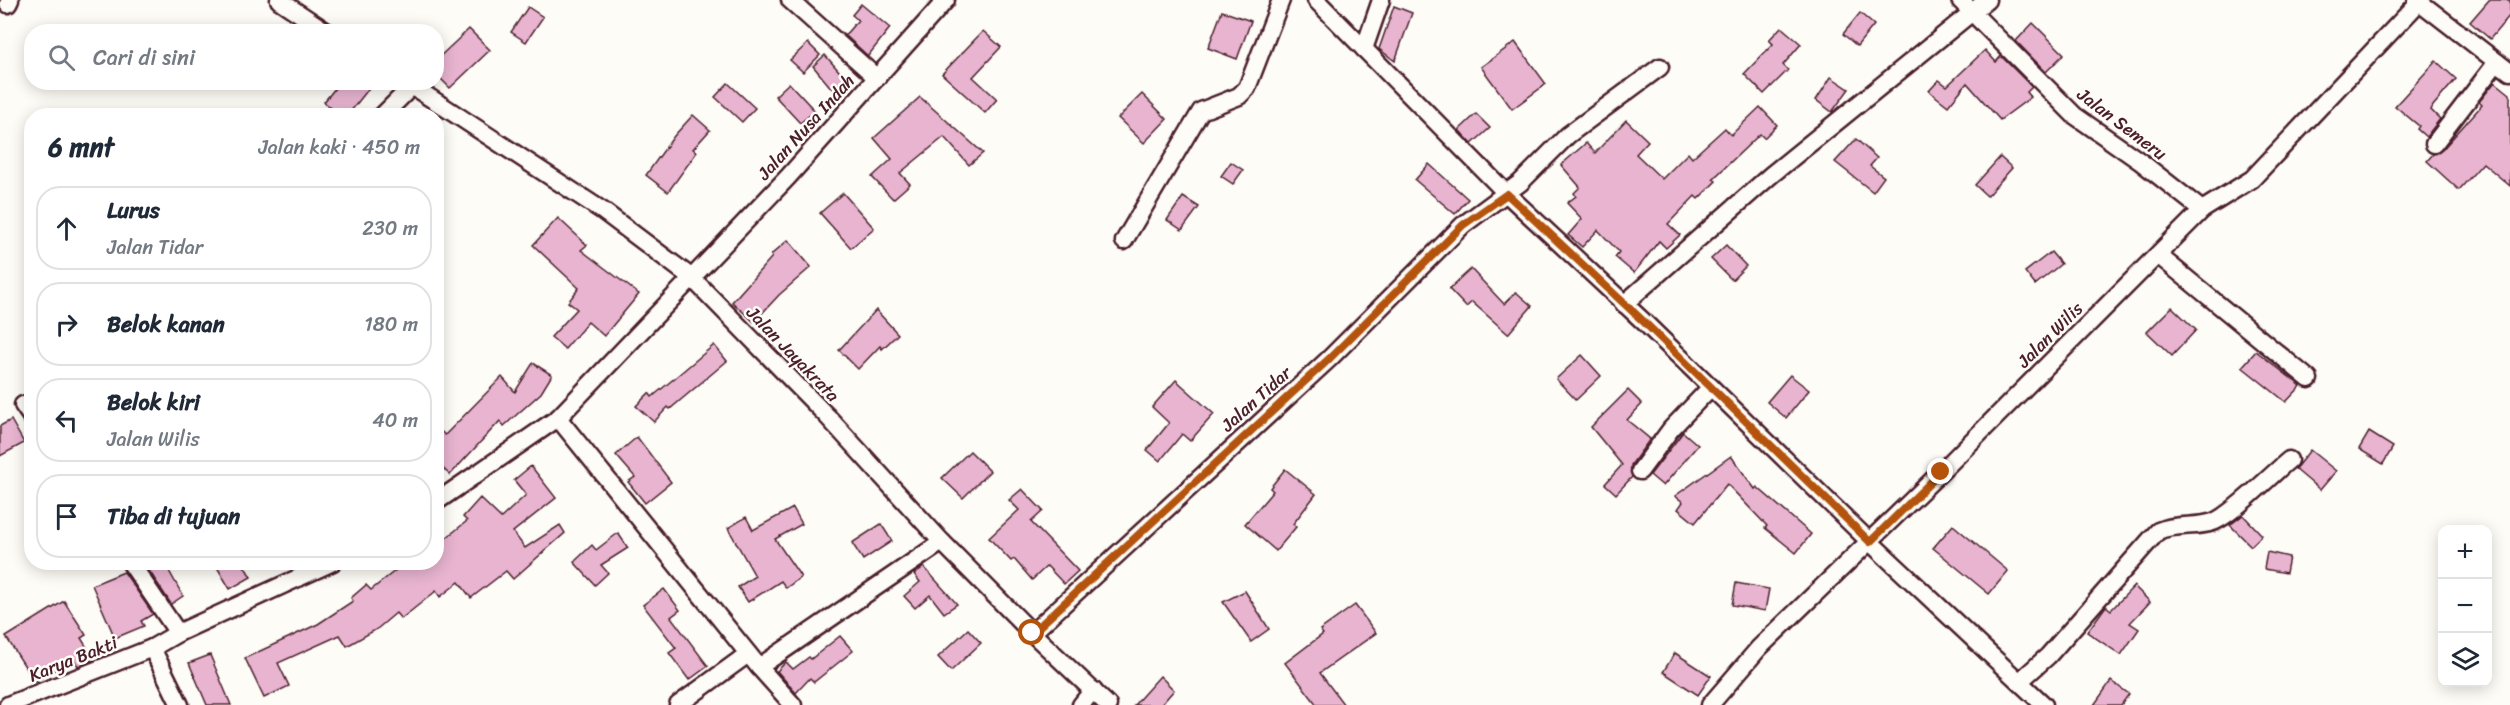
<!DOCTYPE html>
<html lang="id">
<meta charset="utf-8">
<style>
body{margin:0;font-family:Sriracha,sans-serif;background:#f2f2f3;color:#1f2937}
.controls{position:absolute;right:18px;bottom:18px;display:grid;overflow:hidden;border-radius:12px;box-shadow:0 3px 15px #0003}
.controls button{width:54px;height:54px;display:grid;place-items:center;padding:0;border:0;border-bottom:2px solid #e0e1e3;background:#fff;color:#1f2937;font:30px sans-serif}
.stop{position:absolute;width:18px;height:18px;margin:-14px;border:4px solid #b45309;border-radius:50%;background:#fff}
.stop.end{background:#b45309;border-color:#fff;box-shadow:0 2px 6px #0008}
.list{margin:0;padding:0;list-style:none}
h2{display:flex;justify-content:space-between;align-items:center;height:78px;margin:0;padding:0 24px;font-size:26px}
h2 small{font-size:20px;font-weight:400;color:#747a83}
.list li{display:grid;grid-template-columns:39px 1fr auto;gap:18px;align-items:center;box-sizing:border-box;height:84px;margin:0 12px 12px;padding:0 12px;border:2px solid #e0e1e3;border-radius:24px}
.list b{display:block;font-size:22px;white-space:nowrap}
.list p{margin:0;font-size:20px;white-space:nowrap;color:#747a83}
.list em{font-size:20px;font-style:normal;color:#747a83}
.icon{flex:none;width:33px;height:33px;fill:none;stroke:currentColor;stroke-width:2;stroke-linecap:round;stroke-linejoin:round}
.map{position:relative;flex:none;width:2510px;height:705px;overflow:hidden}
.search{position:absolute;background:#fff;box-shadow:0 3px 15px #0003;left:24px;top:24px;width:420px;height:66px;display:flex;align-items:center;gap:15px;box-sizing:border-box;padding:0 21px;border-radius:24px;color:#747a83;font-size:22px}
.panel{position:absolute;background:#fff;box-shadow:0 3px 15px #0003;left:24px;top:108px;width:420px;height:462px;border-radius:24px}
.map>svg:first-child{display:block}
.building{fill:#e8b4d0;stroke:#4a1f2b;stroke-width:1.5}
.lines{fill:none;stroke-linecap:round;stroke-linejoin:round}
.street-casing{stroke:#4a1f2b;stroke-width:21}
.street{stroke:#fdfcf7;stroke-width:16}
.route{stroke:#b45309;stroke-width:8}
.labels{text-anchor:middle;stroke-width:5;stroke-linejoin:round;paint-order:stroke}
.street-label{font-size:18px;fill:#4a1f2b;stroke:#fdfcf7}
</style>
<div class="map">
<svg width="2510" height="705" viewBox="0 0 2510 705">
<rect width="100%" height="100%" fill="#fdfcf7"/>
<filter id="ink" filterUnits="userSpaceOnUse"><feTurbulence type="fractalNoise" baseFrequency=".0167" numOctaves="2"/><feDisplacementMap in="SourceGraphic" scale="12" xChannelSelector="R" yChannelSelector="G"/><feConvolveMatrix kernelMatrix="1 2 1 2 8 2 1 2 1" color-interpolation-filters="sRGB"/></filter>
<g filter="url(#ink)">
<!-- building -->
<g class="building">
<polygon points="2489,0 2510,0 2510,15 2490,39 2470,22"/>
<polygon points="861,4 890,28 868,56 845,35 858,20 852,15"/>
<polygon points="1394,6 1412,13 1395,61 1379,49"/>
<polygon points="528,7 543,17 526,42 511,32"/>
<polygon points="1222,11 1251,21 1237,59 1208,48"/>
<polygon points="1860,13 1874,25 1857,46 1843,34"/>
<polygon points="2033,23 2064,54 2046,72 2016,41"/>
<polygon points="1781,27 1801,44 1783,65 1788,70 1764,94 1744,74 1773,44 1769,40"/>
<polygon points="469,29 490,50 450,88 436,74 436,60"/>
<polygon points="983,31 1001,47 973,77 997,99 985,113 942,74"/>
<polygon points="1515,42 1546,84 1512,109 1481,67"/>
<polygon points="808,43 820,55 803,72 790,60"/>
<polygon points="1985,50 1996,62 2001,56 2032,87 2027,92 2031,97 2000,120 1967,83 1948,106 1929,91 1939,80 1947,86"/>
<polygon points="825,55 845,78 832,89 813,66"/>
<polygon points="2436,61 2456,79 2433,106 2431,110 2440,119 2426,137 2417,129 2419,126 2395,106"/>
<polygon points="1831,77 1849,89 1832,112 1816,100"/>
<polygon points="340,82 374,82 347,116 341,116 324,102"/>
<polygon points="2495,82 2510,94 2510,186 2483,163 2459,190 2427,161 2433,154 2442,150 2482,105 2479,102"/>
<polygon points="728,83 755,108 742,122 715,97"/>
<polygon points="789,83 815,111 800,123 775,96"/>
<polygon points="1142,94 1167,119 1144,143 1118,118"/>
<polygon points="920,97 983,153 969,165 944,137 900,173 910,184 893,199 872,177 892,159 874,138"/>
<polygon points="1760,107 1777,125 1764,138 1760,134 1713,179 1716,181 1698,199 1695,196 1668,224 1680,235 1666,248 1659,241 1634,273 1615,257 1619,252 1598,230 1582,247 1568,235 1582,219 1567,203 1576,196 1574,193 1580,187 1561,165 1586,143 1595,153 1626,120 1648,141 1636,154 1662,179 1688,153 1692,158 1725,128 1731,135"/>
<polygon points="1476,114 1490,128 1472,144 1459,130"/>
<polygon points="693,115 710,130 693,149 697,152 668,192 646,175 674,136"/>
<polygon points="1856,139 1877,158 1870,166 1884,177 1873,192 1835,162"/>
<polygon points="2000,157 2012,168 1987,196 1975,185"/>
<polygon points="1231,162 1243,170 1233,184 1221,176"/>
<polygon points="1429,164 1468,199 1455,214 1415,180"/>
<polygon points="843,193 874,228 851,248 820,213"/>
<polygon points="1183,197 1199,207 1182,230 1167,220"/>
<polygon points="558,218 587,245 581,250 639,294 604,336 588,322 565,349 551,337 577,309 568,302 579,288 533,245"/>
<polygon points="788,240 811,267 779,295 754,322 732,302 772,257 771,255"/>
<polygon points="1726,245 1746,266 1732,280 1711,259"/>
<polygon points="2051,252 2061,264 2035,285 2025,272"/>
<polygon points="1471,269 1504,304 1516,292 1532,306 1508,334 1472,302 1466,307 1449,289"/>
<polygon points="2172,307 2196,330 2172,356 2147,332"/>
<polygon points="876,310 898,334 882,349 880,346 858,369 839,350"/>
<polygon points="714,345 727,361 670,409 668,407 654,422 636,406 649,393 652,397"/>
<polygon points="2256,351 2301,386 2286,402 2242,367"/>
<polygon points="1582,355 1601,376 1576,400 1556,379"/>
<polygon points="533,363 552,375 541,393 504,426 500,421 450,475 436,462 436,427 445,435 502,377 515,392"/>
<polygon points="1790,375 1809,390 1786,418 1767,402"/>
<polygon points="1176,380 1214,414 1190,441 1182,434 1160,461 1147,450 1169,423 1152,407"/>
<polygon points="1628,390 1642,404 1627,420 1650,439 1631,465 1632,477 1616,494 1605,484 1622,465 1591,427"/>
<polygon points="11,420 24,443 0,456 0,426"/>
<polygon points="1683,432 1698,445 1663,486 1650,475"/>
<polygon points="2369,432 2393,447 2383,464 2359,449"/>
<polygon points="637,437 671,482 645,503 628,482 635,477 616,455"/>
<polygon points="2310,450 2336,471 2320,490 2295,469"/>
<polygon points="970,451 990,471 963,498 942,478"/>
<polygon points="1731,456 1755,489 1757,487 1811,534 1796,553 1765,528 1767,526 1727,484 1695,523 1678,509 1683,502 1675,496"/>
<polygon points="531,466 556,498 513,532 525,548 560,525 565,533 513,579 506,571 471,598 459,582 440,597 436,591 401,619 396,613 377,629 347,646 340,635 278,663 289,686 264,698 245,658 318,624 353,601 351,598 366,585 371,590 406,562 436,562 436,546 467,521 463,517 480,498 501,518 526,495 514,480"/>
<polygon points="1285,469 1316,494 1293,524 1296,527 1276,551 1245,524 1273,491 1270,488"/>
<polygon points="1022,489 1043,511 1031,522 1078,571 1064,584 1047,566 1032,580 1014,559 1011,561 989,538 1019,510 1009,500"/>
<polygon points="793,508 802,524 775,539 801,577 786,588 781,581 748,602 738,587 755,576 728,528 746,517 753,530"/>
<polygon points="2243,515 2262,535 2251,546 2230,525"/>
<polygon points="881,524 892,541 863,560 852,543"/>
<polygon points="1953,525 2008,571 1989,594 1933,548"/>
<polygon points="618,533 628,548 601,565 608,573 595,585 574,562 592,545 596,550"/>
<polygon points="2267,552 2289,557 2286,573 2264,569"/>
<polygon points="164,562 183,596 171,604 144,563"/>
<polygon points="214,562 242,562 251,577 230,589"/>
<polygon points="924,567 957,604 944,613 930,595 915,608 904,596 920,582 914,574"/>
<polygon points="124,572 153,614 141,621 144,626 115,638 92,585"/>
<polygon points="1736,583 1769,589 1765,611 1732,605"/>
<polygon points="2134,586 2150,602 2130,623 2139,629 2121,655 2087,632 2106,606 2111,610"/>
<polygon points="664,589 680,610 671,617 708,666 689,680 669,653 676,648 643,605"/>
<polygon points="1245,591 1269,629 1251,642 1223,602"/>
<polygon points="64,601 86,635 81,638 94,659 78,666 73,658 35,682 6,637"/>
<polygon points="1355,605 1376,633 1320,673 1344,705 1317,705 1285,663 1323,634 1320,630"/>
<polygon points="968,629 981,643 951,671 938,657"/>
<polygon points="840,636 853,651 814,682 810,678 796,693 777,671 786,662 793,669 809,657 811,659"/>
<polygon points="1675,653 1711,676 1698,695 1663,672"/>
<polygon points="210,655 231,705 207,705 189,663"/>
<polygon points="1160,676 1174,690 1161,705 1134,705"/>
<polygon points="2111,681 2129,694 2121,705 2094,705"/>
</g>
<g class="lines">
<!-- street casing -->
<g class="street-casing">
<g id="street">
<polyline points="279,0 327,32"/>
<polyline points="790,0 877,78"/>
<polyline points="1316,0 1507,194 1643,321 1870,542 2044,705"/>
<polyline points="1960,0 2074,115 2141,162 2202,210"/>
<polyline points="2417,0 2510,72"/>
<polyline points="8,4 10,0"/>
<polyline points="1364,49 1381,0"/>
<polyline points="406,82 603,211 692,278 827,416 942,542 1032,633 1108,705"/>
<polyline points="382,116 412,86"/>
<polyline points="2434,144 2497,62"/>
<polyline points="1124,241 1201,111 1239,96 1247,88 1281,0"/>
<polyline points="2158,255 2309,379"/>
<polyline points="1624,304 1771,175 1987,0"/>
<polyline points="23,405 32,418"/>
<polyline points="558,418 759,667 942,542"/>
<polyline points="1640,471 1671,429 1711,387"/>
<polyline points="436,502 558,418 788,177 946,0"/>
<polyline points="130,562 178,633"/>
<polyline points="1032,633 1329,359 1463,225 1520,183 1568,135 1660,67"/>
<polyline points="759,667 793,705"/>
<path d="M2020,681L2048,656L2158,531C2176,523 2195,528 2213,522C2231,516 2272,474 2289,460"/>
<polyline points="8,705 152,648"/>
<polyline points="180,705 152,648 178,633 333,562"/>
<polyline points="678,705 748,654"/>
<polyline points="1081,705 1093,690"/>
<polyline points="1710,705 1759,648 1941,472 2202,210 2252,179 2421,0"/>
</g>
</g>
<!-- street -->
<use href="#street" class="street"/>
</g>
</g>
<g class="lines" filter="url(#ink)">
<!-- route -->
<polyline class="route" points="1032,633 1329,359 1463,225 1507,194 1643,321 1870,542 1941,472"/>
</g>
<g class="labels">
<!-- street labels -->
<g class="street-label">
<text transform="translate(2122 124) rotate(37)" y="6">Jalan Semeru</text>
<text transform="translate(806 127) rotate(-48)" y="6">Jalan Nusa Indah</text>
<text transform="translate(2050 335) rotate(-45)" y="6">Jalan Wilis</text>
<text transform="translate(793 354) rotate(46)" y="6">Jalan Jayakrata</text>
<text transform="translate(1256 399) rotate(-42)" y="6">Jalan Tidar</text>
<text transform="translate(73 659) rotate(-22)" y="6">Karya Bakti</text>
</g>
</g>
</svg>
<div class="controls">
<button>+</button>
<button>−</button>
<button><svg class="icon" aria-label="layers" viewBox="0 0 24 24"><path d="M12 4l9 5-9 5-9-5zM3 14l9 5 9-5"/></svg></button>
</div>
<div class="stop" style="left:1032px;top:633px"></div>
<div class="stop end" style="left:1941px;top:472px"></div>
<div class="search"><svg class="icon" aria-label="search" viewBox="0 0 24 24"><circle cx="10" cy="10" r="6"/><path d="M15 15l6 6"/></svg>Cari di sini</div>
<section class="panel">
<h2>6 mnt<small>Jalan kaki · 450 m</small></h2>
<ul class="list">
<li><svg class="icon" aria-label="ahead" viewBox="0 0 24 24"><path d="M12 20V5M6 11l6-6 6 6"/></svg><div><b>Lurus</b><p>Jalan Tidar</p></div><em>230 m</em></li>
<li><svg class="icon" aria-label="right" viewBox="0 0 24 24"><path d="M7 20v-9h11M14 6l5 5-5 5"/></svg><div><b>Belok kanan</b></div><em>180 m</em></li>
<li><svg class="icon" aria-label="left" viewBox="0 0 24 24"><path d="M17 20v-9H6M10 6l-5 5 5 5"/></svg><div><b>Belok kiri</b><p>Jalan Wilis</p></div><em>40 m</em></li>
<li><svg class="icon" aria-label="arrive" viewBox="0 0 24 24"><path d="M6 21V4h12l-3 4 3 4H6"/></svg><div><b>Tiba di tujuan</b></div></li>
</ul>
</section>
</div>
